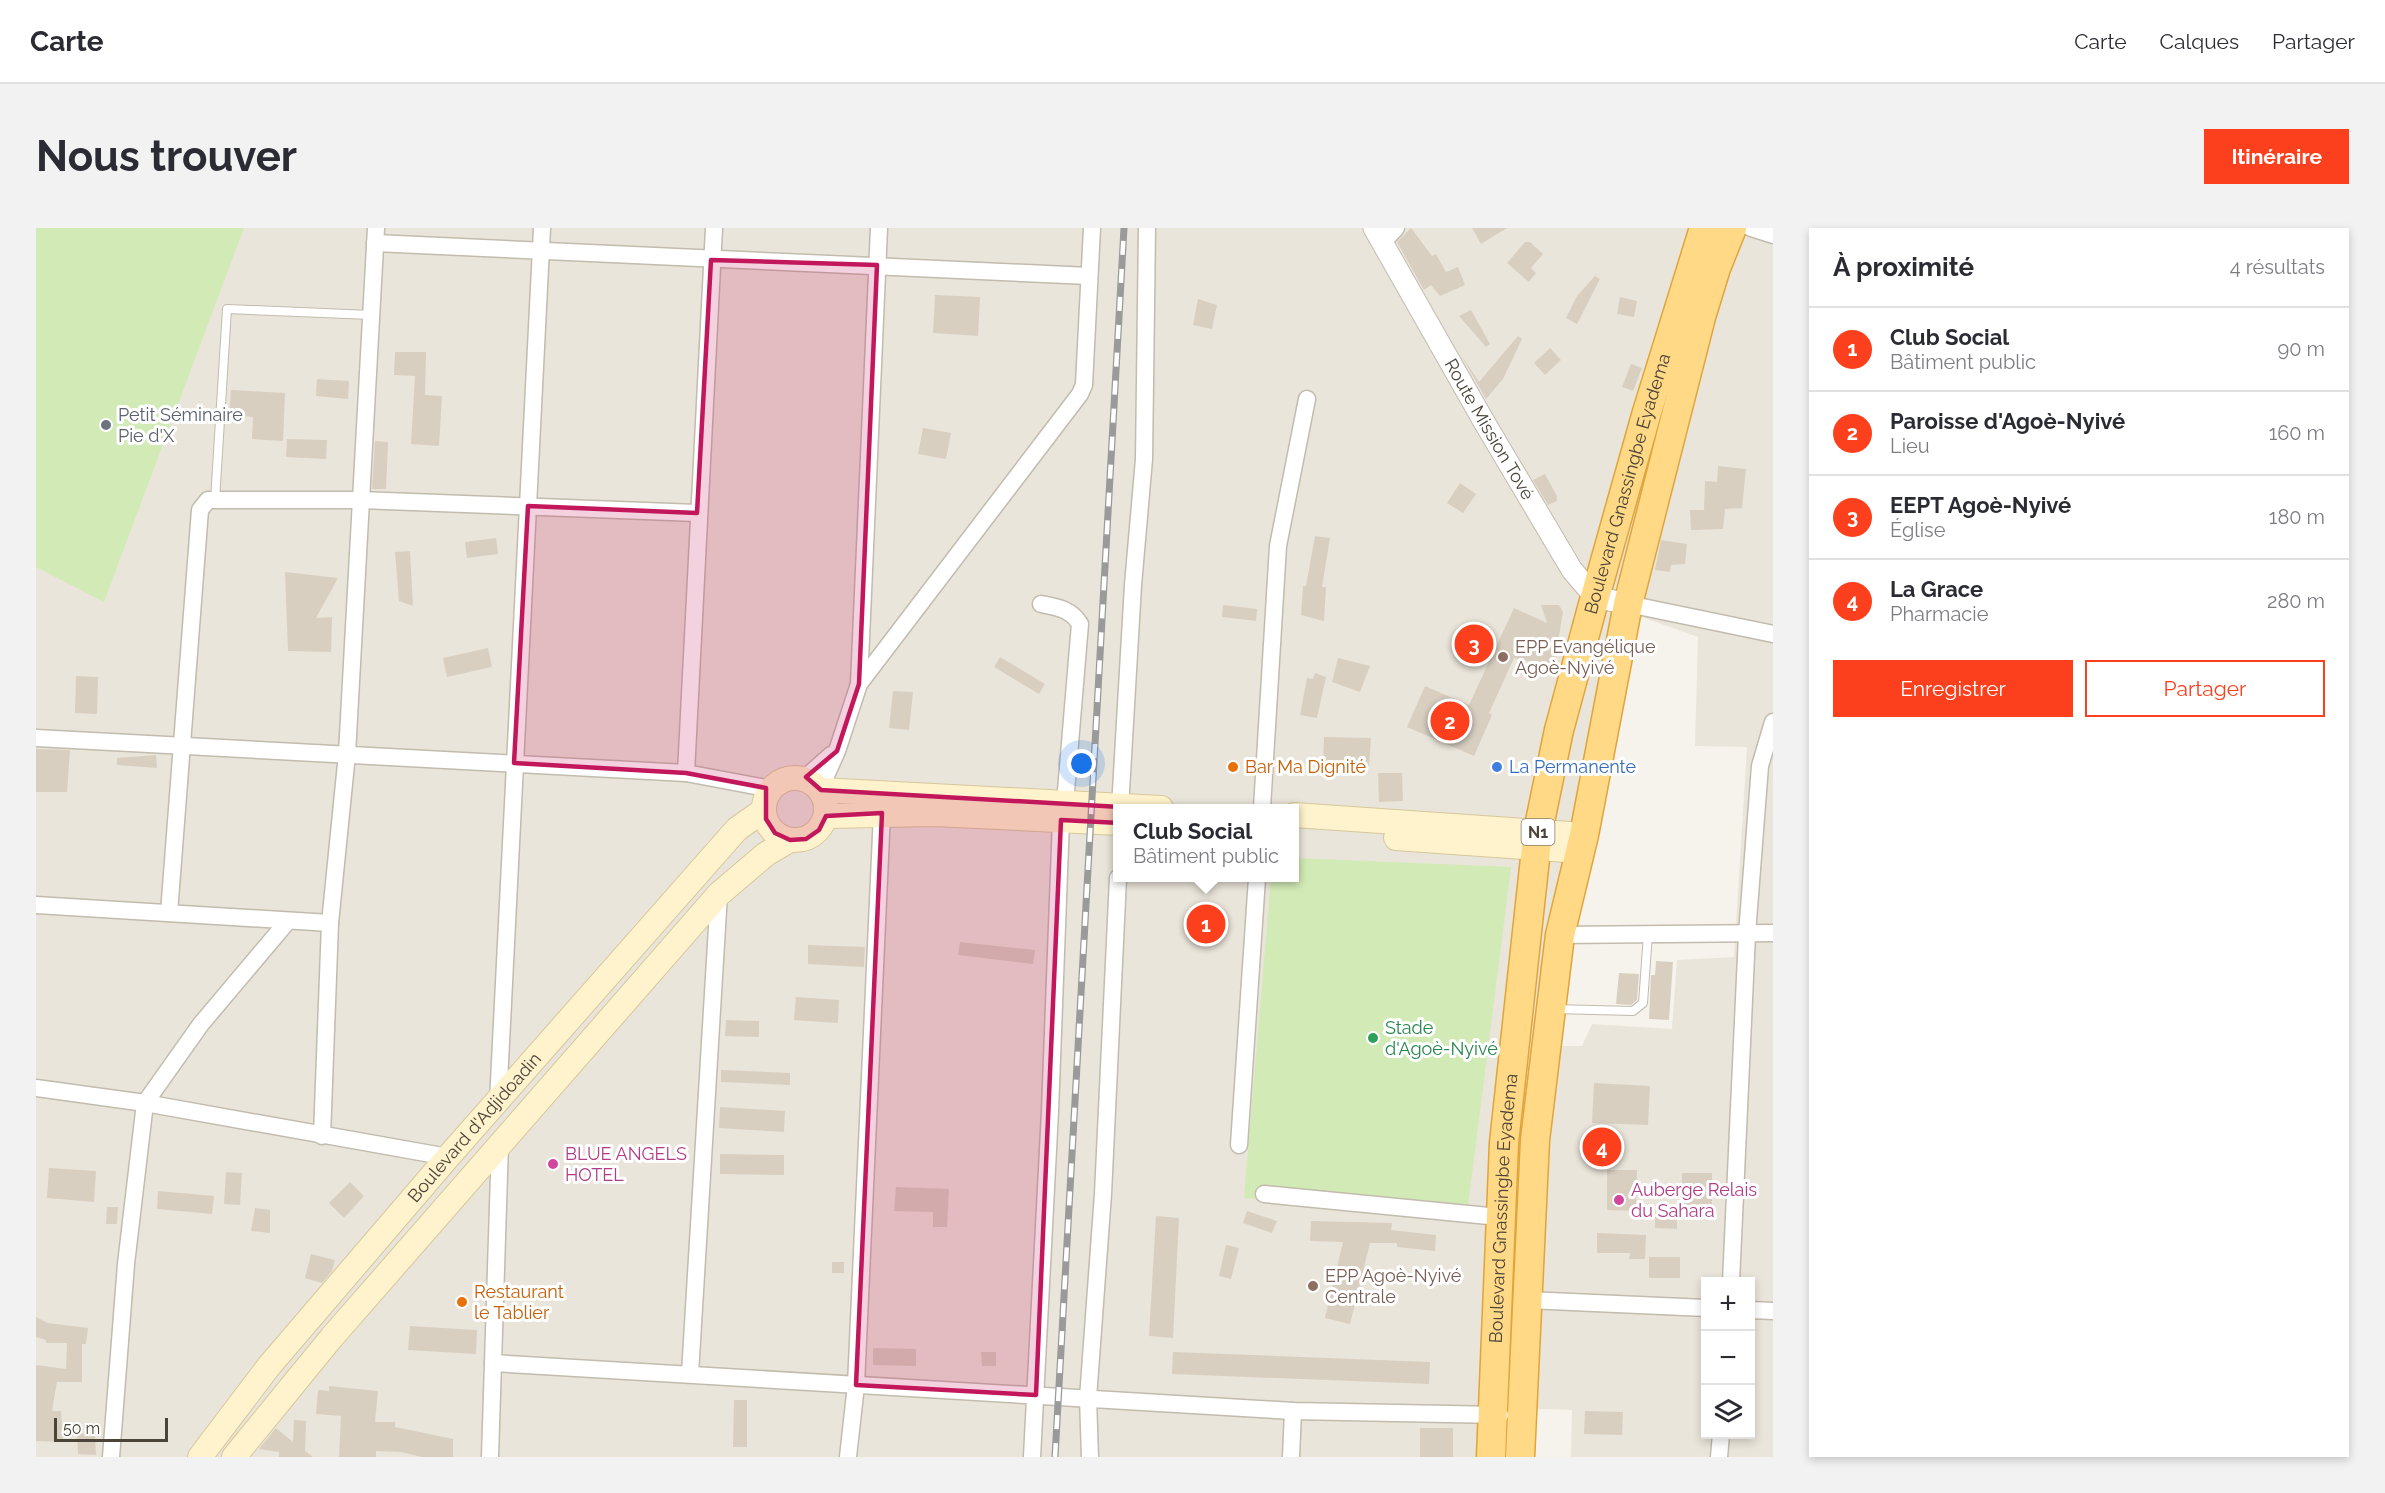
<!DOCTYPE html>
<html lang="fr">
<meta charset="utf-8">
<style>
body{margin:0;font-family:Raleway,sans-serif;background:#f2f2f3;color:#2b2b33}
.controls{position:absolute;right:18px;bottom:18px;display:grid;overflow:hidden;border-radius:0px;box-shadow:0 3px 9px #0003}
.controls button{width:54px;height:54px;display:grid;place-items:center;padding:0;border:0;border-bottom:2px solid #e1e1e2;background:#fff;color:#2b2b33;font:30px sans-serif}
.scale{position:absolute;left:18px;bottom:15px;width:114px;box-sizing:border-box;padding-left:6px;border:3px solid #4b4439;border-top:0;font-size:16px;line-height:21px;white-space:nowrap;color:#4b4439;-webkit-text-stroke:4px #fff;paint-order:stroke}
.you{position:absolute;left:1046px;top:536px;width:21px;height:21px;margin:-15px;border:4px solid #fff;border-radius:50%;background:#1a73e8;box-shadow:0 0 0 9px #1a73e833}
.badge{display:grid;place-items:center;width:39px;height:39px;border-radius:50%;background:#fc3f1d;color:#fff;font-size:20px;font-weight:700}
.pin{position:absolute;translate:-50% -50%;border:3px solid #fff;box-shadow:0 2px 6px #0006}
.popup{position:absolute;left:1077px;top:576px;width:186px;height:78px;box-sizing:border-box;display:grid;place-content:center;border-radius:0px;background:#fff;filter:drop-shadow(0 2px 4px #0005);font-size:20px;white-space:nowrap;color:#7c7c81}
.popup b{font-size:22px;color:#2b2b33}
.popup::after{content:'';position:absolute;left:50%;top:100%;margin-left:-12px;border:12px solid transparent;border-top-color:#fff}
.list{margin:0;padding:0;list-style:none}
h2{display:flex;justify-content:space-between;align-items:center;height:78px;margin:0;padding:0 24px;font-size:26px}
h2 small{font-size:20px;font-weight:400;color:#7c7c81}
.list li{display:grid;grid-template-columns:39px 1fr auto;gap:18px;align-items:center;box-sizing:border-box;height:84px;padding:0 24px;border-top:2px solid #e1e1e2}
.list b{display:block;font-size:22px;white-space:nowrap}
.list p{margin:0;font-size:20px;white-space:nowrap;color:#7c7c81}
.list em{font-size:20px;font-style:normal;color:#7c7c81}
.actions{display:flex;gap:12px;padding:18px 24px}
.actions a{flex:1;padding:14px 0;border:2px solid #fc3f1d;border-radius:0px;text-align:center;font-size:21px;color:#fc3f1d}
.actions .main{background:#fc3f1d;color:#fff}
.icon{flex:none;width:33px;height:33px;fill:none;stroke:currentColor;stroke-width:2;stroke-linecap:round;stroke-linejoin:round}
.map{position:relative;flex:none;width:1737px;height:1229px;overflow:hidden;border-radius:0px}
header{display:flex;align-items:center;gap:36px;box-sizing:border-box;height:84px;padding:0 30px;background:#fff;border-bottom:2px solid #e1e1e2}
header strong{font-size:28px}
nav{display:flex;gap:33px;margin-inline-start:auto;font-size:21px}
.intro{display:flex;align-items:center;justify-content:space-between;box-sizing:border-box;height:144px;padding:0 36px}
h1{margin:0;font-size:42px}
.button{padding:15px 27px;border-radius:0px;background:#fc3f1d;color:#fff;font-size:21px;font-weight:700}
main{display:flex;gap:36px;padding:0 36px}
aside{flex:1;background:#fff;border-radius:0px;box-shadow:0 3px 9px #0003}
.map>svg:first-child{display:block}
.residential{fill:#eae5da;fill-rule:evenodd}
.green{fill:#d2eab5}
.building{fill:#d8cfc1}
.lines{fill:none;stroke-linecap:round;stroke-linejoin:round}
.service-casing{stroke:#c2bbae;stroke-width:10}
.minor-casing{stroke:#c2bbae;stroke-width:19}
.tertiary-casing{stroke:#c2bbae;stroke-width:23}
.secondary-casing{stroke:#d6c79b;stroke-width:26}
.trunk-casing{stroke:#e0a43c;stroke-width:31}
.service{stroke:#fff;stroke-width:8}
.minor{stroke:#fff;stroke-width:16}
.tertiary{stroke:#fff;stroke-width:21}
.secondary{stroke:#fff3cd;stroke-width:24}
.trunk{stroke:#ffd985;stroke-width:28}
.rail-casing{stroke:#9a9a9a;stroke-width:7}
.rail{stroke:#fff;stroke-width:4.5;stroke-dasharray:14;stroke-linecap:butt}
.marked{fill:#c2185b;fill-opacity:0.2;stroke:#c2185b;stroke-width:4.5;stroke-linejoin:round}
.worship-dot{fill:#6b7280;stroke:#fff;stroke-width:2}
.education-dot{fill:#8d6e63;stroke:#fff;stroke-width:2}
.food-dot{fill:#e8710a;stroke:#fff;stroke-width:2}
.shop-dot{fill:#3f7fe0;stroke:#fff;stroke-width:2}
.leisure-dot{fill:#2e9e5b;stroke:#fff;stroke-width:2}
.hotel-dot{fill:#d1479c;stroke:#fff;stroke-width:2}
.labels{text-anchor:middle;stroke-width:6;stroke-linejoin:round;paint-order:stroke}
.shield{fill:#fff;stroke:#817c74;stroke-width:1.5}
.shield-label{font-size:16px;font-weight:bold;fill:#4b4439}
.worship-label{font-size:18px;fill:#5b616d;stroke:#fff;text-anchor:start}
.street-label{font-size:18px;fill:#4b4439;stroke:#fff}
.education-label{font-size:18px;fill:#785e54;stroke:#fff;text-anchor:start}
.food-label{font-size:18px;fill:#c56008;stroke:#fff;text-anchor:start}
.shop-label{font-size:18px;fill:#366cbe;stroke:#fff;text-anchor:start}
.leisure-label{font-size:18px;fill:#27864d;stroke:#fff;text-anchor:start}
.hotel-label{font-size:18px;fill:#b23c85;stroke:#fff;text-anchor:start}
</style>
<header>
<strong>Carte</strong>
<nav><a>Carte</a><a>Calques</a><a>Partager</a></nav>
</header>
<div class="intro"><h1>Nous trouver</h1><a class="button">Itinéraire</a></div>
<main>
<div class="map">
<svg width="1737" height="1229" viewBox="0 0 1737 1229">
<rect width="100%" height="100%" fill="#f6f3ec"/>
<!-- residential -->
<path class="residential" d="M0,0H1737V1229H1535L1536,1182L1478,1180L1475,1229H0ZM1592,384L1662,409L1659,518L1711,519L1698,729L1641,732L1636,801L1556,796L1546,818H1504ZM1082,580H1258V650H1082ZM1670,1054H1714V1206H1670Z"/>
<!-- green -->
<g class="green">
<polygon points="0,0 208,0 68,374 0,339"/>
<polygon points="1259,630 1475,639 1431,986 1208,970 1235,650 1258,650"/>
</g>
<!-- building -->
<g class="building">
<polygon points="1375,0 1396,28 1400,26 1410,44 1422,39 1429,57 1404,68 1395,57 1388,62 1361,14"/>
<polygon points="1436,0 1471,0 1445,16"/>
<polygon points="1489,14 1494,14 1507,26 1495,40 1500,45 1493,54 1471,35"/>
<polygon points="1559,48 1564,51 1541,96 1530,90 1541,68"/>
<polygon points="899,67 944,69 942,108 897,105"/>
<polygon points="1584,69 1601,73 1598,89 1581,86"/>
<polygon points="1162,71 1181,77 1176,101 1157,97"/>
<polygon points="1435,82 1454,116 1450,119 1423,88"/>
<polygon points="1482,108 1486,111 1467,151 1450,171 1424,125 1443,154"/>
<polygon points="1514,120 1525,132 1509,147 1498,135"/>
<polygon points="359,124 390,124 389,167 406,168 403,218 375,216 379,148 358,147"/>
<polygon points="1595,136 1606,140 1597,163 1586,159"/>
<polygon points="281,151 313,153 312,171 280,168"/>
<polygon points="195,162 249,165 247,213 216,211 217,189 193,187"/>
<polygon points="887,200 915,205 910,231 882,226"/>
<polygon points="251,211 291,212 290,231 250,229"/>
<polygon points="339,213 352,214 350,261 336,261"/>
<polygon points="1682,238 1710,241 1706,280 1689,281 1687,301 1655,302 1654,282 1668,282 1669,253 1681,254"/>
<polygon points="1509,246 1521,268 1521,273 1512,277 1497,252"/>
<polygon points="1424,255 1440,266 1427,285 1411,275"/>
<polygon points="1279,308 1294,310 1286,359 1290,359 1288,393 1265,387 1267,358 1270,358"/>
<polygon points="460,310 462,326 431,330 429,314"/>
<polygon points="1625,312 1651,316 1649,336 1635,337 1634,344 1619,342"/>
<polygon points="374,323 377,378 363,373 359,324"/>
<polygon points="249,344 302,350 280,390 296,389 295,424 252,423"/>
<polygon points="1187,377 1221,381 1220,393 1186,389"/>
<polygon points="1505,377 1523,377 1527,384 1518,439 1478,430 1453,485 1456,487 1438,528 1371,499 1389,458 1433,477 1478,380 1511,395"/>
<polygon points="452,420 456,439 411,449 407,430"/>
<polygon points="964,429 1009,456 1003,466 958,439"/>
<polygon points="1302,430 1334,438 1324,464 1296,454"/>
<polygon points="1279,445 1290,449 1281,490 1264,487 1271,450 1277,451"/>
<polygon points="40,448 62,449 61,486 39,485"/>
<polygon points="857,463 877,464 873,502 853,500"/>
<polygon points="1288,509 1335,510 1333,538 1287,537"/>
<polygon points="0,521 34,522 31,564 0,564"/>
<polygon points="120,527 121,540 81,537 81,530"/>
<polygon points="1342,545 1366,545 1367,573 1343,574"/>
<polygon points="924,714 999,722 997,736 922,727"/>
<polygon points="772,717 829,719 828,739 772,736"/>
<polygon points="1620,733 1637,734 1633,792 1613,791 1615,747 1619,747"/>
<polygon points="1583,745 1603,746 1601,772 1595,777 1580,776"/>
<polygon points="760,769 803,772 802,795 758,792"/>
<polygon points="690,792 723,793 723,809 689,808"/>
<polygon points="685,842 754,845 754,857 685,854"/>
<polygon points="1558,855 1614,858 1612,897 1556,895"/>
<polygon points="684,879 749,883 748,904 683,900"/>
<polygon points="684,926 748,927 748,947 684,946"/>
<polygon points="13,940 60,943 58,974 11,970"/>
<polygon points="1571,942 1601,942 1600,983 1571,982"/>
<polygon points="190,944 206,945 204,977 188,976"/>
<polygon points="1646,945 1676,945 1676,982 1646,983"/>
<polygon points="314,954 328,968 308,990 293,975"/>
<polygon points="860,959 913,961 911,999 897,999 897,984 858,983"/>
<polygon points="122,963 178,968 176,986 121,981"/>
<polygon points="71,979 82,979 81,996 70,996"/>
<polygon points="219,980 234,982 234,1005 215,1003"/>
<polygon points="1211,983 1241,993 1236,1005 1207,995"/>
<polygon points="1619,984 1641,985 1641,1001 1619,1000"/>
<polygon points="1120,988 1143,990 1137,1110 1113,1108"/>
<polygon points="1275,993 1356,995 1355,1002 1400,1007 1399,1023 1361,1019 1361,1015 1334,1015 1314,1096 1289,1090 1307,1014 1274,1013"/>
<polygon points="1561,1005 1610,1007 1609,1031 1593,1031 1594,1025 1561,1025"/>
<polygon points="1190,1017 1203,1020 1195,1051 1183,1048"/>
<polygon points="275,1026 299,1032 296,1043 286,1055 269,1050"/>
<rect x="1613" y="1029" width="31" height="21"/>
<rect x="796" y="1034" width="12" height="11"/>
<polygon points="0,1089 12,1095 52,1100 50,1116 46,1116 46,1154 21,1154 16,1183 25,1183 27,1214 0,1213 0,1137 30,1141 31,1115 10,1115 10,1112 0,1109"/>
<polygon points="374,1098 441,1102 440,1126 372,1122"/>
<polygon points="837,1120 880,1121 880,1138 837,1137"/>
<polygon points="945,1124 960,1124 960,1138 946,1138"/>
<polygon points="1137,1124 1394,1134 1393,1156 1136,1146"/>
<polygon points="293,1158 342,1163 339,1194 359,1194 359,1199 417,1211 417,1229 386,1229 365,1224 340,1223 340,1229 303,1229 305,1188 280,1186 282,1162 293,1163"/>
<polygon points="698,1172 711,1172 711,1219 697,1219"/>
<polygon points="1549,1183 1587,1184 1586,1207 1548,1206"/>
<polygon points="258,1192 270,1193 269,1223 277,1229 243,1229 243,1224 223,1221 240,1200 257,1214"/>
<rect x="1384" y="1200" width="33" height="29"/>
<polygon points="41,1205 59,1207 60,1227 42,1226"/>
</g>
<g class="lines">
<!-- service casing -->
<g class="service-casing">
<g id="service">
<polyline points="179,272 191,81 335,87"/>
<polyline points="1518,781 1597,783 1607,775 1612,706"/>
</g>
</g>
<!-- minor casing -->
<g class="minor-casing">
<g id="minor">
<polyline points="1715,0 1737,7"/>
<polyline points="1347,14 1360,0"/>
<polyline points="339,15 1053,48"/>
<path d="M1005,376C1021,379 1035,381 1044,396L1029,575"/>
<polyline points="1592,376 1737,406"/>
<polyline points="823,456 843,0"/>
<polyline points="0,510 650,545 735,561"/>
<polyline points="650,545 678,0"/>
<polyline points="768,551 795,527"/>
<polyline points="784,561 801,523 823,456 1044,166 1048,157 1056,0"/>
<polyline points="1084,580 1097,357 1108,231 1111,0"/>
<polyline points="1226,580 1242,318 1271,171"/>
<polyline points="0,677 294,695"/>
<polyline points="133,685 164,282 172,272 324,272 661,285"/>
<polyline points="1524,707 1737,705"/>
<polyline points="0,860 109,875 412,929"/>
<polyline points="462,874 506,0"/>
<polyline points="286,908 294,695 311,526 340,0"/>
<polyline points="464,915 457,1135 1257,1183 1464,1187"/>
<polyline points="1203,917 1221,650"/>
<polyline points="1228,966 1463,989"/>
<polyline points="1695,1054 1711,706 1724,538 1737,494"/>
<polyline points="1491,1072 1670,1080"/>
<polyline points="1714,1082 1737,1083"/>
<polyline points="654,1146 683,666"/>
<polyline points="75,1229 90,1036 109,875 165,796 251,694"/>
<polyline points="454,1229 457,1135"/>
<polyline points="812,1229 820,1157 846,585"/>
<polyline points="996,1229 1014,883 1025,592"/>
<polyline points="1054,1229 1052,1170 1067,966 1082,650"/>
<polyline points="1255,1229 1257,1183"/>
<polyline points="1683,1229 1685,1206"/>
</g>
</g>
<!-- tertiary casing -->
<g class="tertiary-casing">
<g id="tertiary">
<path id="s1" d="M1338,0L1447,192L1536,342L1559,369L1592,376"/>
</g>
</g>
<!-- secondary casing -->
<g class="secondary-casing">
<g id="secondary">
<circle cx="759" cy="581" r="31"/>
<polyline points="785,562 1125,580"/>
<polyline points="1258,587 1548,607"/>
<polyline points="790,588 899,586 1082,595"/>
<polyline points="1360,610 1544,623"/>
<path id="s2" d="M164,1229L233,1138L412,929L701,601L728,582"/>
<polyline points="198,1229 296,1109 683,666 730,626 754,612"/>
</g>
</g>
<!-- trunk casing -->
<g class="trunk-casing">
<g id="trunk">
<path id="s3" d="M1455,1229L1468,915L1502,603L1523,502L1559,369L1611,184L1668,0"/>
<polyline points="1484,1229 1499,912 1524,707 1548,607 1592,376 1665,89 1680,40 1696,0"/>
</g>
</g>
<!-- service -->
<use href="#service" class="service"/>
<!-- minor -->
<use href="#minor" class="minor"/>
<!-- tertiary -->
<use href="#tertiary" class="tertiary"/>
<!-- secondary -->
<use href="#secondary" class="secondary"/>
<!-- trunk -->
<use href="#trunk" class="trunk"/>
<!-- rail casing -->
<g class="rail-casing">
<polyline id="rail" points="1019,1229 1088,0"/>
</g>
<!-- rail -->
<use href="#rail" class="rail"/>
</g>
<!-- marked area -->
<path class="marked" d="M675,32L841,37L823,456L801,523L770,549L785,562L1084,579V595L1025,592L1000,1167L820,1157L846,585L790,588L783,602L770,611L754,612L739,605L730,591V560L650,545L478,535L492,278L661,285Z"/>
<!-- markers -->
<circle class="worship-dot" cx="70" cy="197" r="6"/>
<g class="education-dot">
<circle cx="1467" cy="429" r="6"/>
<circle cx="1277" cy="1058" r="6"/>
</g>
<g class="food-dot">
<circle cx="1197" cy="539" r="6"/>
<circle cx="426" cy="1074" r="6"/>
</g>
<circle class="shop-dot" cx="1461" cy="539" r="6"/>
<circle class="leisure-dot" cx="1337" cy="810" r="6"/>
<g class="hotel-dot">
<circle cx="517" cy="936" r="6"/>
<circle cx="1583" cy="972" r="6"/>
</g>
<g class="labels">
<!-- shield labels -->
<rect class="shield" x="1485.5" y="591" width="33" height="26" rx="4.5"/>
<g class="shield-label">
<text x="1502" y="610">N1</text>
</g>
<!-- worship labels -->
<g class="worship-label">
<text x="82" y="193">Petit Séminaire<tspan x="82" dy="21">Pie d'X</tspan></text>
</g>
<!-- street labels -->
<g class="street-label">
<text dy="6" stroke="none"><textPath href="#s1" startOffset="232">Route Mission Tové</textPath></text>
<text dy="6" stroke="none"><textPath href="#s3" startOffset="987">Boulevard Gnassingbe Eyadema</textPath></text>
<text dy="6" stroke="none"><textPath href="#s2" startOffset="429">Boulevard d'Adjidoadin</textPath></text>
<text dy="6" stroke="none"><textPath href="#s3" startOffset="249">Boulevard Gnassingbe Eyadema</textPath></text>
</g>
<!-- education labels -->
<g class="education-label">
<text x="1479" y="425">EPP Evangélique<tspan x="1479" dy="21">Agoè-Nyivé</tspan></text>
<text x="1289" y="1054">EPP Agoè-Nyivé<tspan x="1289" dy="21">Centrale</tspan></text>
</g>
<!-- food labels -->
<g class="food-label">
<text x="1209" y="545">Bar Ma Dignité</text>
<text x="438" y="1070">Restaurant<tspan x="438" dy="21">le Tablier</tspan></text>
</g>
<!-- shop labels -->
<g class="shop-label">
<text x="1473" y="545">La Permanente</text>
</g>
<!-- leisure labels -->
<g class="leisure-label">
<text x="1349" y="806">Stade<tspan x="1349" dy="21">d'Agoè-Nyivé</tspan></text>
</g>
<!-- hotel labels -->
<g class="hotel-label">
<text x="529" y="932">BLUE ANGELS<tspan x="529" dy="21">HOTEL</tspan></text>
<text x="1595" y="968">Auberge Relais<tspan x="1595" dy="21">du Sahara</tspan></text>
</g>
</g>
</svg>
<div class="controls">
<button>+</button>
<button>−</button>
<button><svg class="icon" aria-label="layers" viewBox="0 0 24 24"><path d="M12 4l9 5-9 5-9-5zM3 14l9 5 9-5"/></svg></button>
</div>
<div class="scale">50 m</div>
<div class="you"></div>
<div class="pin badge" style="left:1170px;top:696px">1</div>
<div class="popup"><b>Club Social</b>Bâtiment public</div>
<div class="pin badge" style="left:1414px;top:493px">2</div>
<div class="pin badge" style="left:1438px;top:416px">3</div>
<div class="pin badge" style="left:1566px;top:919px">4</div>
</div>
<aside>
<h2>À proximité<small>4 résultats</small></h2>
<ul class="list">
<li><span class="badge">1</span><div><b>Club Social</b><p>Bâtiment public</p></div><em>90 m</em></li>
<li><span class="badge">2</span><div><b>Paroisse d'Agoè-Nyivé</b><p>Lieu</p></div><em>160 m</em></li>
<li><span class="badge">3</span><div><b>EEPT Agoè-Nyivé</b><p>Église</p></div><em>180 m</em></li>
<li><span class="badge">4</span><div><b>La Grace</b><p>Pharmacie</p></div><em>280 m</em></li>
</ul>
<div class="actions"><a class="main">Enregistrer</a><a>Partager</a></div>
</aside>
</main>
